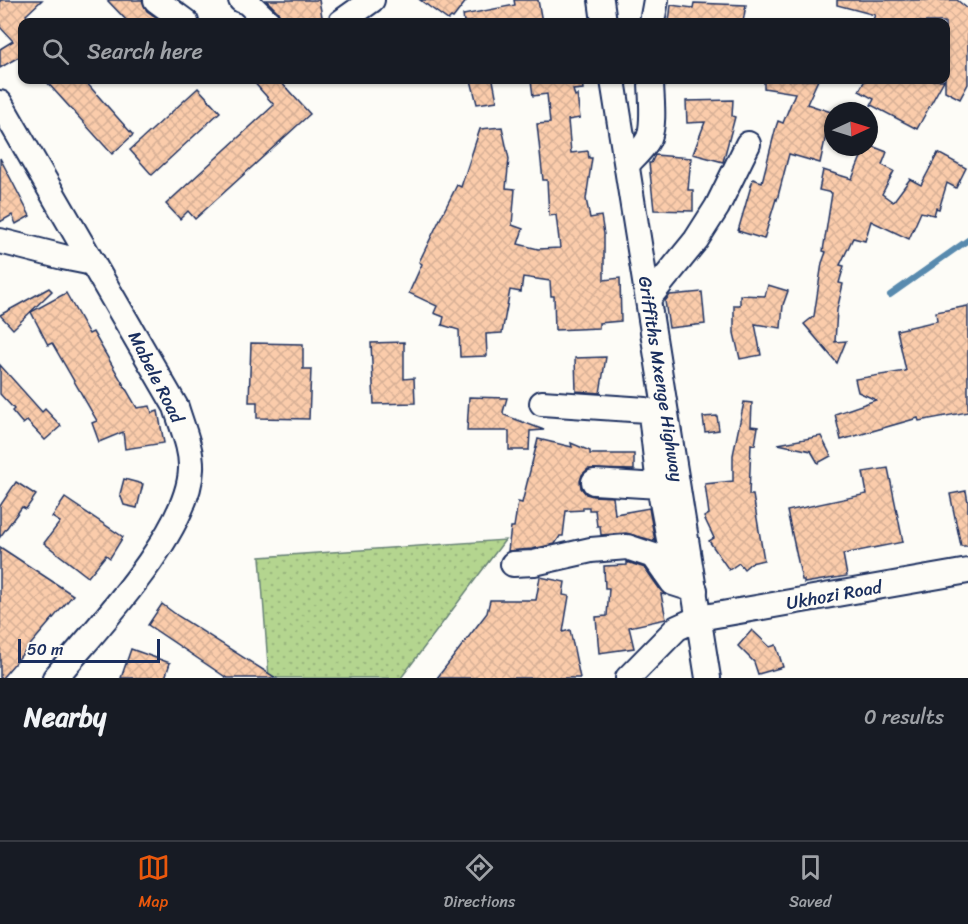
<!DOCTYPE html>
<style>
body{margin:0;font-family:Sriracha,sans-serif;background:#20242c;color:#f1f3f6}
.compass{position:absolute;left:824px;top:102px;width:54px;height:54px;border-radius:50%;background:#171b24;box-shadow:0 2px 4px #0004;rotate:86deg}
.scale{position:absolute;left:18px;bottom:15px;width:142px;box-sizing:border-box;padding-left:6px;border:3px solid #1b2f5e;border-top:0;font-size:16px;line-height:21px;white-space:nowrap;color:#1b2f5e;-webkit-text-stroke:4px #fdfcf7;paint-order:stroke}
.list{margin:0;padding:0;list-style:none}
h2{display:flex;justify-content:space-between;align-items:center;height:78px;margin:0;padding:0 24px;font-size:26px}
h2 small{font-size:20px;font-weight:400;color:#9ea1a6}
.icon{flex:none;width:33px;height:33px;fill:none;stroke:currentColor;stroke-width:2;stroke-linecap:round;stroke-linejoin:round}
.map{position:relative;flex:none;width:968px;height:678px;overflow:hidden}
.search{position:absolute;background:#171b24;box-shadow:0 2px 4px #0004;left:18px;right:18px;top:18px;height:66px;display:flex;align-items:center;gap:15px;box-sizing:border-box;padding:0 21px;border-radius:12px;color:#9ea1a6;font-size:22px}
.sheet{height:162px;background:#171b24}
nav{display:flex;justify-content:space-around;align-items:center;box-sizing:border-box;height:84px;border-top:2px solid #363941;background:#171b24;font-size:16px;color:#9ea1a6}
nav a{display:grid;justify-items:center;gap:3px}
nav .on{color:#ea580c}
.map>svg:first-child{display:block}
.grass{fill:url(#grass-dots);stroke:#688276;stroke-width:1.5}
.lines{fill:none;stroke-linecap:round;stroke-linejoin:round}
.stream{stroke:#598aae;stroke-width:6}
.building{fill:url(#building-cross-hatch);stroke:#1b2f5e;stroke-width:1.5}
.minor-casing{stroke:#1b2f5e;stroke-width:28}
.minor{stroke:#fdfcf7;stroke-width:24}
.labels{text-anchor:middle;stroke-width:5;stroke-linejoin:round;paint-order:stroke}
.street-label{font-size:18px;fill:#1b2f5e;stroke:#fdfcf7}
</style>
<div class="map">
<svg width="968" height="678" viewBox="0 0 968 678">
<defs>
<pattern id="grass-dots" width="8" height="8" patternUnits="userSpaceOnUse" patternTransform="scale(1.5)"><rect width="8" height="8" fill="#b4d58f"/><path d="M2 2h.1M6 6h.1" fill="none" stroke="#9ab77e" stroke-width="1.8" stroke-linecap="round"/></pattern>
<pattern id="building-cross-hatch" width="8" height="8" patternUnits="userSpaceOnUse" patternTransform="scale(1.5)"><rect width="8" height="8" fill="#fbccab"/><path d="M0 0l8 8M0 8l8-8" fill="none" stroke="#d7b096"/></pattern>
</defs>
<rect width="100%" height="100%" fill="#fdfcf7"/>
<filter id="ink" filterUnits="userSpaceOnUse"><feTurbulence type="fractalNoise" baseFrequency=".0167" numOctaves="2"/><feDisplacementMap in="SourceGraphic" scale="12" xChannelSelector="R" yChannelSelector="G"/><feConvolveMatrix kernelMatrix="1 2 1 2 8 2 1 2 1" color-interpolation-filters="sRGB"/></filter>
<g filter="url(#ink)">
<!-- grass -->
<polygon class="grass" points="505,540 401,678 269,678 260,557"/>
<g class="lines">
<!-- stream -->
<polyline class="stream" points="890,295 968,240"/>
</g>
<!-- building -->
<g class="building">
<polygon points="0,0 42,0 26,15 32,22 22,22 22,55 0,68 0,49 13,41 0,27"/>
<polygon points="107,0 142,0 147,11 163,22 128,22"/>
<polygon points="266,0 319,0 323,22 282,22 278,12"/>
<polygon points="420,0 467,0 453,18 451,17 448,20"/>
<polygon points="514,0 538,0 542,22 464,22 463,15 515,5"/>
<polygon points="837,0 957,0 968,9 968,84 960,99 945,91 945,22 872,22 875,15 837,5"/>
<polygon points="694,3 746,5 743,22 669,22 671,5 693,8"/>
<polygon points="45,80 84,80 133,135 112,154"/>
<polygon points="252,80 279,80 310,114 195,219 188,211 180,219 166,204 274,105"/>
<polygon points="471,80 493,80 497,101 477,104"/>
<polygon points="531,80 582,80 583,89 573,90 575,96 577,95 580,118 568,120 571,153 588,151 589,158 592,158 586,199 590,218 601,216 604,234 604,280 620,278 621,321 599,323 599,328 555,330 554,296 551,296 550,281 523,277 521,292 510,290 502,333 486,334 487,356 460,357 459,330 442,325 444,317 434,313 437,306 409,293 422,264 419,262 441,217 457,185 461,187 480,129 502,127 509,159 506,188 515,189 512,225 523,229 518,244 538,249 560,248 556,215 549,216 547,180 543,180 537,124 550,123 547,94 533,96"/>
<polygon points="764,80 818,80 807,104 831,112 820,163 789,154 777,200 776,199 764,239 738,231 753,179 762,182 776,127 778,121 783,123 795,93 764,88"/>
<polygon points="865,80 944,80 917,129 871,105 874,99 859,91"/>
<polygon points="198,88 220,112 152,175 130,150"/>
<polygon points="733,100 732,116 735,117 723,162 693,154 705,122 687,123 686,101"/>
<polygon points="869,145 887,152 882,165 894,171 882,194 893,202 910,179 921,185 938,153 966,168 956,188 947,183 939,209 936,208 934,215 921,212 909,239 871,221 865,241 853,238 840,265 844,266 839,283 843,284 837,310 835,342 846,341 837,363 804,324 814,316 822,263 826,252 823,251 832,193 819,190 823,170 852,179 865,147 869,147"/>
<polygon points="655,155 691,158 688,190 693,190 693,211 654,210 649,163 651,163"/>
<polygon points="0,158 30,216 16,224 12,215 0,222"/>
<polygon points="768,285 788,291 783,305 781,328 755,324 761,355 740,359 734,333 734,305 740,305 740,295 765,296"/>
<polygon points="49,288 52,291 13,329 0,315"/>
<polygon points="702,292 705,324 669,328 665,301 670,295"/>
<polygon points="66,293 89,334 93,332 137,408 150,406 152,413 158,411 164,443 125,449 123,432 99,442 92,423 97,421 52,343 48,345 31,312"/>
<polygon points="968,306 968,412 919,421 918,418 841,440 835,414 876,400 858,392 855,379 906,371 897,330 937,321 936,312"/>
<polygon points="404,342 404,379 414,378 415,403 374,404 371,343"/>
<polygon points="251,343 303,344 303,369 311,369 309,419 257,418 257,402 249,402"/>
<polygon points="606,357 600,393 576,391 575,358"/>
<polygon points="0,365 42,412 45,409 61,426 45,440 27,421 23,424 12,411 14,409 0,394"/>
<polygon points="469,397 507,398 503,412 504,415 544,430 530,431 529,450 509,450 509,431 467,431"/>
<polygon points="744,402 752,403 751,426 758,427 755,445 751,444 749,495 753,495 764,560 751,563 744,569 739,563 729,570 709,541 714,538 704,517 709,514 705,484 733,481 733,455"/>
<polygon points="717,416 719,430 705,432 703,417"/>
<polygon points="821,436 831,456 818,463 811,451 778,444"/>
<polygon points="538,439 572,447 571,443 590,451 590,454 634,454 634,470 588,469 582,475 580,481 581,488 586,494 593,496 613,497 615,514 649,508 655,541 626,533 601,535 600,526 597,526 595,510 589,510 589,507 583,507 583,510 566,511 563,536 560,536 555,544 532,549 508,551 511,527 514,527 518,502 522,503"/>
<polygon points="888,468 903,542 843,554 847,576 804,583 804,580 802,580 787,511 867,494 863,472"/>
<polygon points="124,479 143,484 137,508 124,505 120,494"/>
<polygon points="16,482 36,495 26,509 22,507 0,537 0,506"/>
<polygon points="966,491 968,502 968,546 961,546 950,494"/>
<polygon points="65,498 123,537 110,558 106,555 88,577 44,543 60,522 52,517"/>
<polygon points="0,547 73,595 2,678 0,678"/>
<polygon points="627,562 645,568 661,591 666,595 661,594 666,619 629,627 634,648 599,653 596,617 607,616 609,588 605,588 604,566 627,565"/>
<polygon points="540,577 565,582 563,595 569,596 563,632 570,630 580,678 437,678 487,613 490,600 536,600"/>
<polygon points="162,604 178,616 276,678 227,678 148,625"/>
<polygon points="752,630 770,647 776,645 783,667 758,674 754,662 738,646"/>
<polygon points="131,649 170,663 165,678 121,678"/>
</g>
<g class="lines">
<!-- minor casing -->
<g class="minor-casing">
<g id="minor">
<polyline points="156,0 186,22"/>
<polyline points="241,0 247,2 268,22"/>
<polyline points="601,0 604,22"/>
<polyline points="341,22 372,0"/>
<polyline points="652,22 656,0"/>
<polyline points="613,80 708,678"/>
<path d="M0,103L176,407C182,427 192,449 191,469C189,532 95,630 55,678"/>
<path d="M627,164C635,156 644,148 649,138C655,121 651,97 651,80"/>
<polyline points="0,241 63,257 93,263"/>
<polyline points="648,299 696,240 717,207 748,144"/>
<polyline points="542,403 646,410 651,414 659,486"/>
<polyline points="594,482 659,486 677,582"/>
<polyline points="513,564 534,563 591,550 627,547 654,556 673,583 695,590"/>
<polyline points="628,678 677,628 699,618 968,571"/>
</g>
</g>
<!-- minor -->
<use href="#minor" class="minor"/>
</g>
</g>
<g class="labels">
<!-- street labels -->
<g class="street-label">
<text transform="translate(156 377) rotate(63)" y="6">Mabele Road</text>
<text transform="translate(661 379) rotate(81)" y="6">Griffiths Mxenge Highway</text>
<text transform="translate(834 595) rotate(-10)" y="6">Ukhozi Road</text>
</g>
</g>
</svg>
<svg class="compass" viewBox="-18 -18 36 36"><path d="M0-13l5 13h-10z" fill="#e53935"/><path d="M0 13l5-13h-10z" fill="#9ea1a6"/></svg>
<div class="scale">50 m</div>
<div class="search"><svg class="icon" aria-label="search" viewBox="0 0 24 24"><circle cx="10" cy="10" r="6"/><path d="M15 15l6 6"/></svg>Search here</div>
</div>
<section class="sheet">
<h2>Nearby<small>0 results</small></h2>
<ul class="list">
</ul>
</section>
<nav>
<a class="on"><svg class="icon" aria-label="map" viewBox="0 0 24 24"><path d="M3 6l6-2 6 2 6-2v14l-6 2-6-2-6 2zM9 4v14M15 6v14"/></svg>Map</a>
<a><svg class="icon" aria-label="directions" viewBox="0 0 24 24"><path d="M12 3l9 9-9 9-9-9zM9 14v-3h6M13 9l2 2-2 2"/></svg>Directions</a>
<a><svg class="icon" aria-label="saved" viewBox="0 0 24 24"><path d="M7 4h10v16l-5-4-5 4z"/></svg>Saved</a>
</nav>
